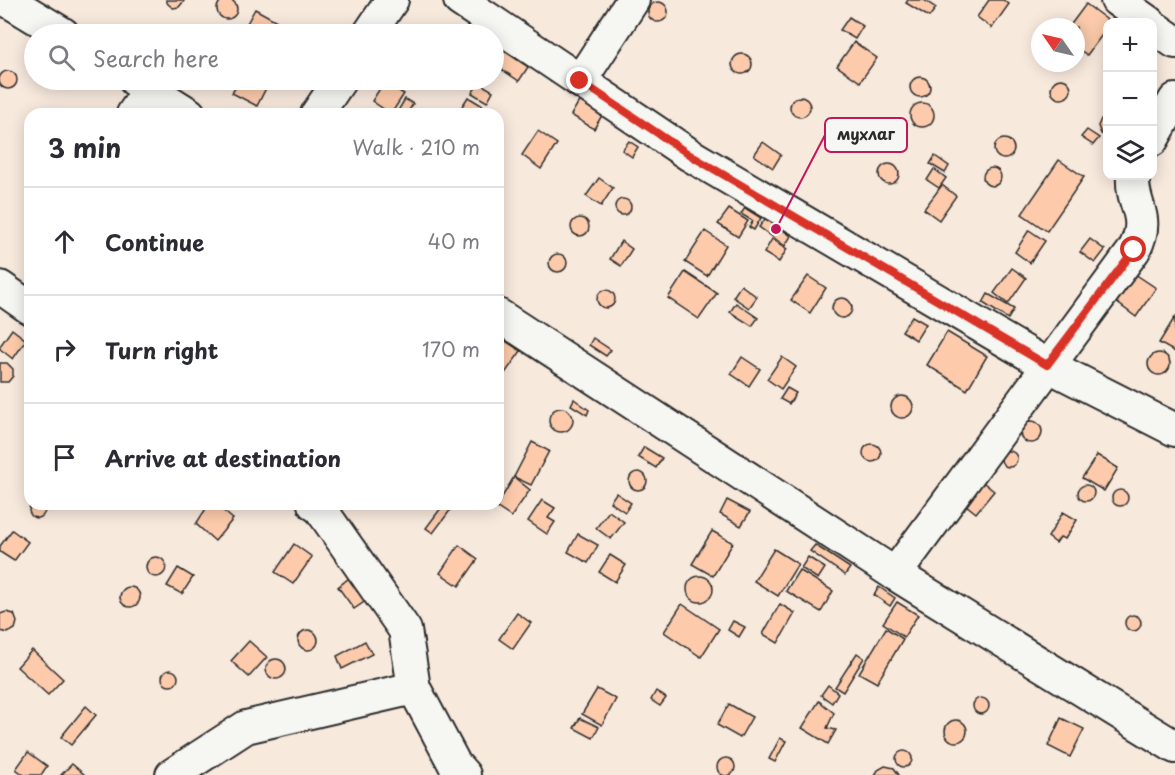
<!DOCTYPE html>
<meta charset="utf-8">
<style>
body{margin:0;font-family:"Playpen Sans",sans-serif;background:#f2f2f3;color:#2b2b33}
.controls{position:absolute;right:18px;top:18px;display:grid;overflow:hidden;border-radius:12px;box-shadow:0 3px 15px #0003}
.controls button{width:54px;height:54px;display:grid;place-items:center;padding:0;border:0;border-bottom:2px solid #e1e1e2;background:#fff;color:#2b2b33;font:30px sans-serif}
.compass{position:absolute;left:1031px;top:18px;width:54px;height:54px;border-radius:50%;background:#fff;box-shadow:0 3px 15px #0003;rotate:304deg}
.stop{position:absolute;width:18px;height:18px;margin:-14px;border:4px solid #d93025;border-radius:50%;background:#fff}
.stop.end{background:#d93025;border-color:#fff;box-shadow:0 2px 6px #0008}
.list{margin:0;padding:0;list-style:none}
h2{display:flex;justify-content:space-between;align-items:center;height:78px;margin:0;padding:0 24px;font-size:26px}
h2 small{font-size:20px;font-weight:400;color:#7c7c81}
.list li{display:grid;grid-template-columns:39px 1fr auto;gap:18px;align-items:center;box-sizing:border-box;height:108px;padding:0 24px;border-top:2px solid #e1e1e2}
.list b{display:block;font-size:22px;white-space:nowrap}
.list em{font-size:20px;font-style:normal;color:#7c7c81}
.icon{flex:none;width:33px;height:33px;fill:none;stroke:currentColor;stroke-width:2;stroke-linecap:round;stroke-linejoin:round}
.map{position:relative;flex:none;width:1175px;height:775px;overflow:hidden}
.search{position:absolute;background:#fff;box-shadow:0 3px 15px #0003;left:24px;top:24px;width:480px;height:66px;display:flex;align-items:center;gap:15px;box-sizing:border-box;padding:0 21px;border-radius:33px;color:#7c7c81;font-size:22px}
.panel{position:absolute;background:#fff;box-shadow:0 3px 15px #0003;left:24px;top:108px;width:480px;height:402px;border-radius:18px}
.map>svg:first-child{display:block}
.building{fill:#fdcbac;stroke:#2b2b2b;stroke-width:1.5}
.lines{fill:none;stroke-linecap:round;stroke-linejoin:round}
.minor-casing{stroke:#2b2b2b;stroke-width:36}
.minor{stroke:#f6f6f2;stroke-width:32}
.route{stroke:#d93025;stroke-width:8}
.leader{fill:none;stroke:#c2185b;stroke-width:2}
.callout-dot{fill:#c2185b;stroke:#f6f6f2;stroke-width:2}
.callout{fill:#f6f6f2;stroke:#c2185b;stroke-width:2}
.callout-label{font-size:16px;text-anchor:middle;font-weight:bold;fill:#2b2b2b}
</style>
<div class="map">
<svg width="1175" height="775" viewBox="0 0 1175 775">
<rect width="100%" height="100%" fill="#f8e9dd"/>
<filter id="ink" filterUnits="userSpaceOnUse"><feTurbulence type="fractalNoise" baseFrequency=".0167" numOctaves="2"/><feDisplacementMap in="SourceGraphic" scale="12" xChannelSelector="R" yChannelSelector="G"/><feConvolveMatrix kernelMatrix="1 2 1 2 8 2 1 2 1" color-interpolation-filters="sRGB"/></filter>
<g filter="url(#ink)">
<!-- building -->
<g class="building">
<circle cx="227" cy="9" r="10"/>
<polygon points="166,0 184,0 184,1 179,7 173,8 168,4"/>
<polygon points="908,0 924,0 936,8 929,17 906,3"/>
<polygon points="989,0 1003,0 1009,4 992,28 977,17"/>
<circle cx="658" cy="12" r="10"/>
<polygon points="1086,4 1110,22 1108,22 1108,27 1087,55 1076,47 1076,27 1069,27"/>
<polygon points="255,9 284,25 279,34 241,34"/>
<polygon points="849,17 863,26 855,39 840,30"/>
<polygon points="854,42 877,58 860,82 837,66"/>
<polygon points="504,51 528,67 519,81 495,65"/>
<circle cx="742" cy="64" r="10"/>
<circle cx="8" cy="80" r="9"/>
<circle cx="920" cy="87" r="10"/>
<circle cx="1061" cy="89" r="10"/>
<polygon points="240,80 249,80 266,88 257,106 232,93"/>
<polygon points="384,82 404,94 391,114 372,101"/>
<polygon points="479,83 493,91 487,102 472,93"/>
<polygon points="468,97 483,106 478,114 457,114"/>
<circle cx="800" cy="107" r="10"/>
<polygon points="581,98 604,112 594,129 571,115"/>
<polygon points="405,99 413,104 407,114 396,114"/>
<circle cx="922" cy="115" r="12"/>
<polygon points="1108,116 1108,137 1101,134 1098,126 1101,119"/>
<polygon points="1087,130 1099,138 1093,145 1081,137"/>
<polygon points="538,131 557,144 541,169 522,155"/>
<circle cx="1004" cy="149" r="10"/>
<polygon points="629,141 638,147 632,157 622,150"/>
<polygon points="763,142 781,155 773,168 754,155"/>
<polygon points="935,156 949,166 945,173 930,164"/>
<polygon points="1059,160 1084,177 1047,231 1022,214"/>
<circle cx="889" cy="174" r="10"/>
<circle cx="992" cy="177" r="9"/>
<polygon points="934,169 946,178 939,188 927,180"/>
<polygon points="599,178 613,188 601,206 586,196"/>
<polygon points="942,185 956,196 939,220 924,209"/>
<circle cx="623" cy="207" r="8"/>
<polygon points="745,208 761,218 754,230 749,227 753,221 741,214"/>
<polygon points="729,209 748,221 738,237 718,224"/>
<circle cx="580" cy="227" r="9"/>
<polygon points="766,218 791,236 785,246 759,227"/>
<polygon points="1029,230 1045,241 1030,263 1015,252"/>
<polygon points="705,231 726,245 707,276 685,262"/>
<polygon points="772,239 787,249 779,262 764,253"/>
<polygon points="1090,239 1105,250 1095,263 1080,252"/>
<polygon points="621,241 632,249 621,266 610,259"/>
<circle cx="558" cy="263" r="9"/>
<polygon points="1012,268 1026,278 1008,304 994,293"/>
<polygon points="685,272 717,293 699,319 668,298"/>
<polygon points="1135,274 1156,288 1136,317 1116,302"/>
<polygon points="808,276 826,288 810,313 791,300"/>
<polygon points="741,285 757,297 749,308 733,297"/>
<circle cx="606" cy="299" r="9"/>
<polygon points="988,294 1014,309 1008,319 983,303"/>
<circle cx="842" cy="308" r="10"/>
<polygon points="736,303 758,318 752,326 730,312"/>
<polygon points="912,316 926,324 916,340 902,331"/>
<polygon points="1175,317 1175,352 1159,343"/>
<polygon points="12,329 26,340 13,359 0,349 0,346"/>
<polygon points="947,332 987,356 967,390 927,365"/>
<polygon points="498,336 521,351 498,383"/>
<polygon points="593,338 611,350 606,356 589,345"/>
<circle cx="1159" cy="364" r="11"/>
<polygon points="742,357 760,369 749,386 731,374"/>
<polygon points="782,357 796,367 781,389 767,379"/>
<polygon points="0,363 7,363 13,369 13,376 8,382 0,382"/>
<polygon points="787,388 796,393 789,404 780,399"/>
<circle cx="902" cy="407" r="11"/>
<polygon points="574,399 589,410 587,415 571,405"/>
<circle cx="561" cy="420" r="12"/>
<circle cx="1031" cy="432" r="11"/>
<polygon points="532,442 549,451 531,485 514,477"/>
<circle cx="872" cy="453" r="9"/>
<polygon points="644,447 662,458 656,468 638,457"/>
<circle cx="1009" cy="459" r="8"/>
<polygon points="1097,455 1118,468 1104,491 1082,478"/>
<circle cx="638" cy="481" r="9"/>
<polygon points="974,475 994,491 976,513 966,505 956,517"/>
<polygon points="514,477 530,490 511,517 496,507"/>
<circle cx="1086" cy="493" r="8"/>
<circle cx="1120" cy="498" r="8"/>
<polygon points="616,493 631,503 625,512 610,502"/>
<polygon points="542,500 555,508 548,518 555,522 547,534 528,521"/>
<polygon points="727,500 750,512 741,526 720,514"/>
<circle cx="37" cy="510" r="8"/>
<polygon points="209,504 215,504 233,519 215,541 196,524"/>
<polygon points="444,504 455,504 433,533 426,528"/>
<polygon points="609,511 624,522 611,539 596,528"/>
<polygon points="1063,512 1077,520 1065,539 1060,537 1056,543 1048,537"/>
<polygon points="12,530 28,542 14,561 0,552 0,546"/>
<polygon points="712,531 733,543 713,576 692,564"/>
<polygon points="578,534 598,545 588,563 568,552"/>
<polygon points="294,544 312,557 293,584 275,572"/>
<polygon points="459,545 478,559 459,586 440,573"/>
<polygon points="815,545 850,568 845,575 810,551"/>
<polygon points="774,549 798,564 778,596 754,581"/>
<polygon points="610,555 626,565 615,582 599,572"/>
<circle cx="156" cy="567" r="10"/>
<polygon points="808,557 825,568 818,579 801,568"/>
<polygon points="178,568 193,577 182,594 167,586"/>
<polygon points="799,570 833,591 821,612 786,591"/>
<polygon points="354,574 370,598 354,609 338,587"/>
<circle cx="700" cy="589" r="13"/>
<polygon points="879,587 895,598 890,606 874,595"/>
<circle cx="130" cy="597" r="10"/>
<polygon points="897,602 918,615 904,637 883,623"/>
<polygon points="682,604 719,629 701,657 664,632"/>
<polygon points="780,604 795,613 778,643 763,634"/>
<polygon points="6,612 14,614 17,622 15,629 8,633 0,631 0,614"/>
<polygon points="517,613 531,623 513,649 499,639"/>
<circle cx="1133" cy="623" r="8"/>
<polygon points="733,621 745,627 739,637 728,630"/>
<polygon points="886,628 903,639 877,683 859,673"/>
<circle cx="308" cy="640" r="10"/>
<polygon points="249,641 267,657 249,677 231,661"/>
<polygon points="365,641 372,654 342,669 337,656"/>
<polygon points="32,650 63,679 48,695 17,667"/>
<polygon points="857,653 864,658 843,692 835,687"/>
<circle cx="276" cy="669" r="10"/>
<circle cx="170" cy="678" r="8"/>
<polygon points="828,685 838,693 832,703 821,695"/>
<polygon points="597,689 616,699 602,725 582,714"/>
<polygon points="656,691 666,698 660,706 651,700"/>
<circle cx="981" cy="706" r="8"/>
<polygon points="819,701 834,713 827,728 836,730 828,744 802,728"/>
<polygon points="729,704 752,717 740,738 717,725"/>
<polygon points="86,706 96,715 71,745 61,737"/>
<polygon points="580,718 599,727 593,738 574,728"/>
<polygon points="1061,718 1084,729 1070,757 1048,746"/>
<circle cx="956" cy="731" r="11"/>
<polygon points="780,738 786,741 775,762 769,759"/>
<circle cx="904" cy="759" r="8"/>
<polygon points="28,752 47,766 41,775 24,775 16,769"/>
<circle cx="726" cy="767" r="9"/>
<polygon points="72,764 85,775 61,775"/>
<polygon points="885,766 894,768 899,775 875,775 878,770"/>
</g>
<g class="lines">
<!-- minor casing -->
<g class="minor-casing">
<g id="minor">
<polyline points="7,0 63,34"/>
<polyline points="460,0 690,155 1047,365 1175,430"/>
<polyline points="1117,0 1148,22"/>
<polyline points="1152,26 1175,42"/>
<polyline points="369,34 392,0"/>
<polyline points="135,80 189,114"/>
<polyline points="580,81 633,0"/>
<polyline points="133,114 150,89"/>
<polyline points="317,114 340,80"/>
<polyline points="1152,140 1175,100"/>
<polyline points="0,287 30,308"/>
<polyline points="498,315 895,574 1175,747"/>
<polyline points="314,504 320,508 405,630 414,688 455,765 464,775"/>
<path d="M895,574L1134,250C1152,214 1131,208 1133,176"/>
<polyline points="172,775 246,727 414,688"/>
</g>
</g>
<!-- minor -->
<use href="#minor" class="minor"/>
</g>
</g>
<g class="lines" filter="url(#ink)">
<!-- route -->
<polyline class="route" points="580,81 690,155 1047,365 1134,250"/>
</g>
<!-- callouts -->
<path class="leader" d="M776 229L825 135"/>
<circle class="callout-dot" cx="776" cy="229" r="6"/>
<rect class="callout" x="825" y="118" width="82" height="34" rx="6"/>
<g class="callout-label">
<text x="866" y="140">мухлаг</text>
</g>
</svg>
<div class="controls">
<button>+</button>
<button>−</button>
<button><svg class="icon" aria-label="layers" viewBox="0 0 24 24"><path d="M12 4l9 5-9 5-9-5zM3 14l9 5 9-5"/></svg></button>
</div>
<svg class="compass" viewBox="-18 -18 36 36"><path d="M0-13l5 13h-10z" fill="#e53935"/><path d="M0 13l5-13h-10z" fill="#7c7c81"/></svg>
<div class="stop" style="left:1134px;top:250px"></div>
<div class="stop end" style="left:580px;top:81px"></div>
<div class="search"><svg class="icon" aria-label="search" viewBox="0 0 24 24"><circle cx="10" cy="10" r="6"/><path d="M15 15l6 6"/></svg>Search here</div>
<section class="panel">
<h2>3 min<small>Walk · 210 m</small></h2>
<ul class="list">
<li><svg class="icon" aria-label="ahead" viewBox="0 0 24 24"><path d="M12 20V5M6 11l6-6 6 6"/></svg><div><b>Continue</b></div><em>40 m</em></li>
<li><svg class="icon" aria-label="right" viewBox="0 0 24 24"><path d="M7 20v-9h11M14 6l5 5-5 5"/></svg><div><b>Turn right</b></div><em>170 m</em></li>
<li><svg class="icon" aria-label="arrive" viewBox="0 0 24 24"><path d="M6 21V4h12l-3 4 3 4H6"/></svg><div><b>Arrive at destination</b></div></li>
</ul>
</section>
</div>
